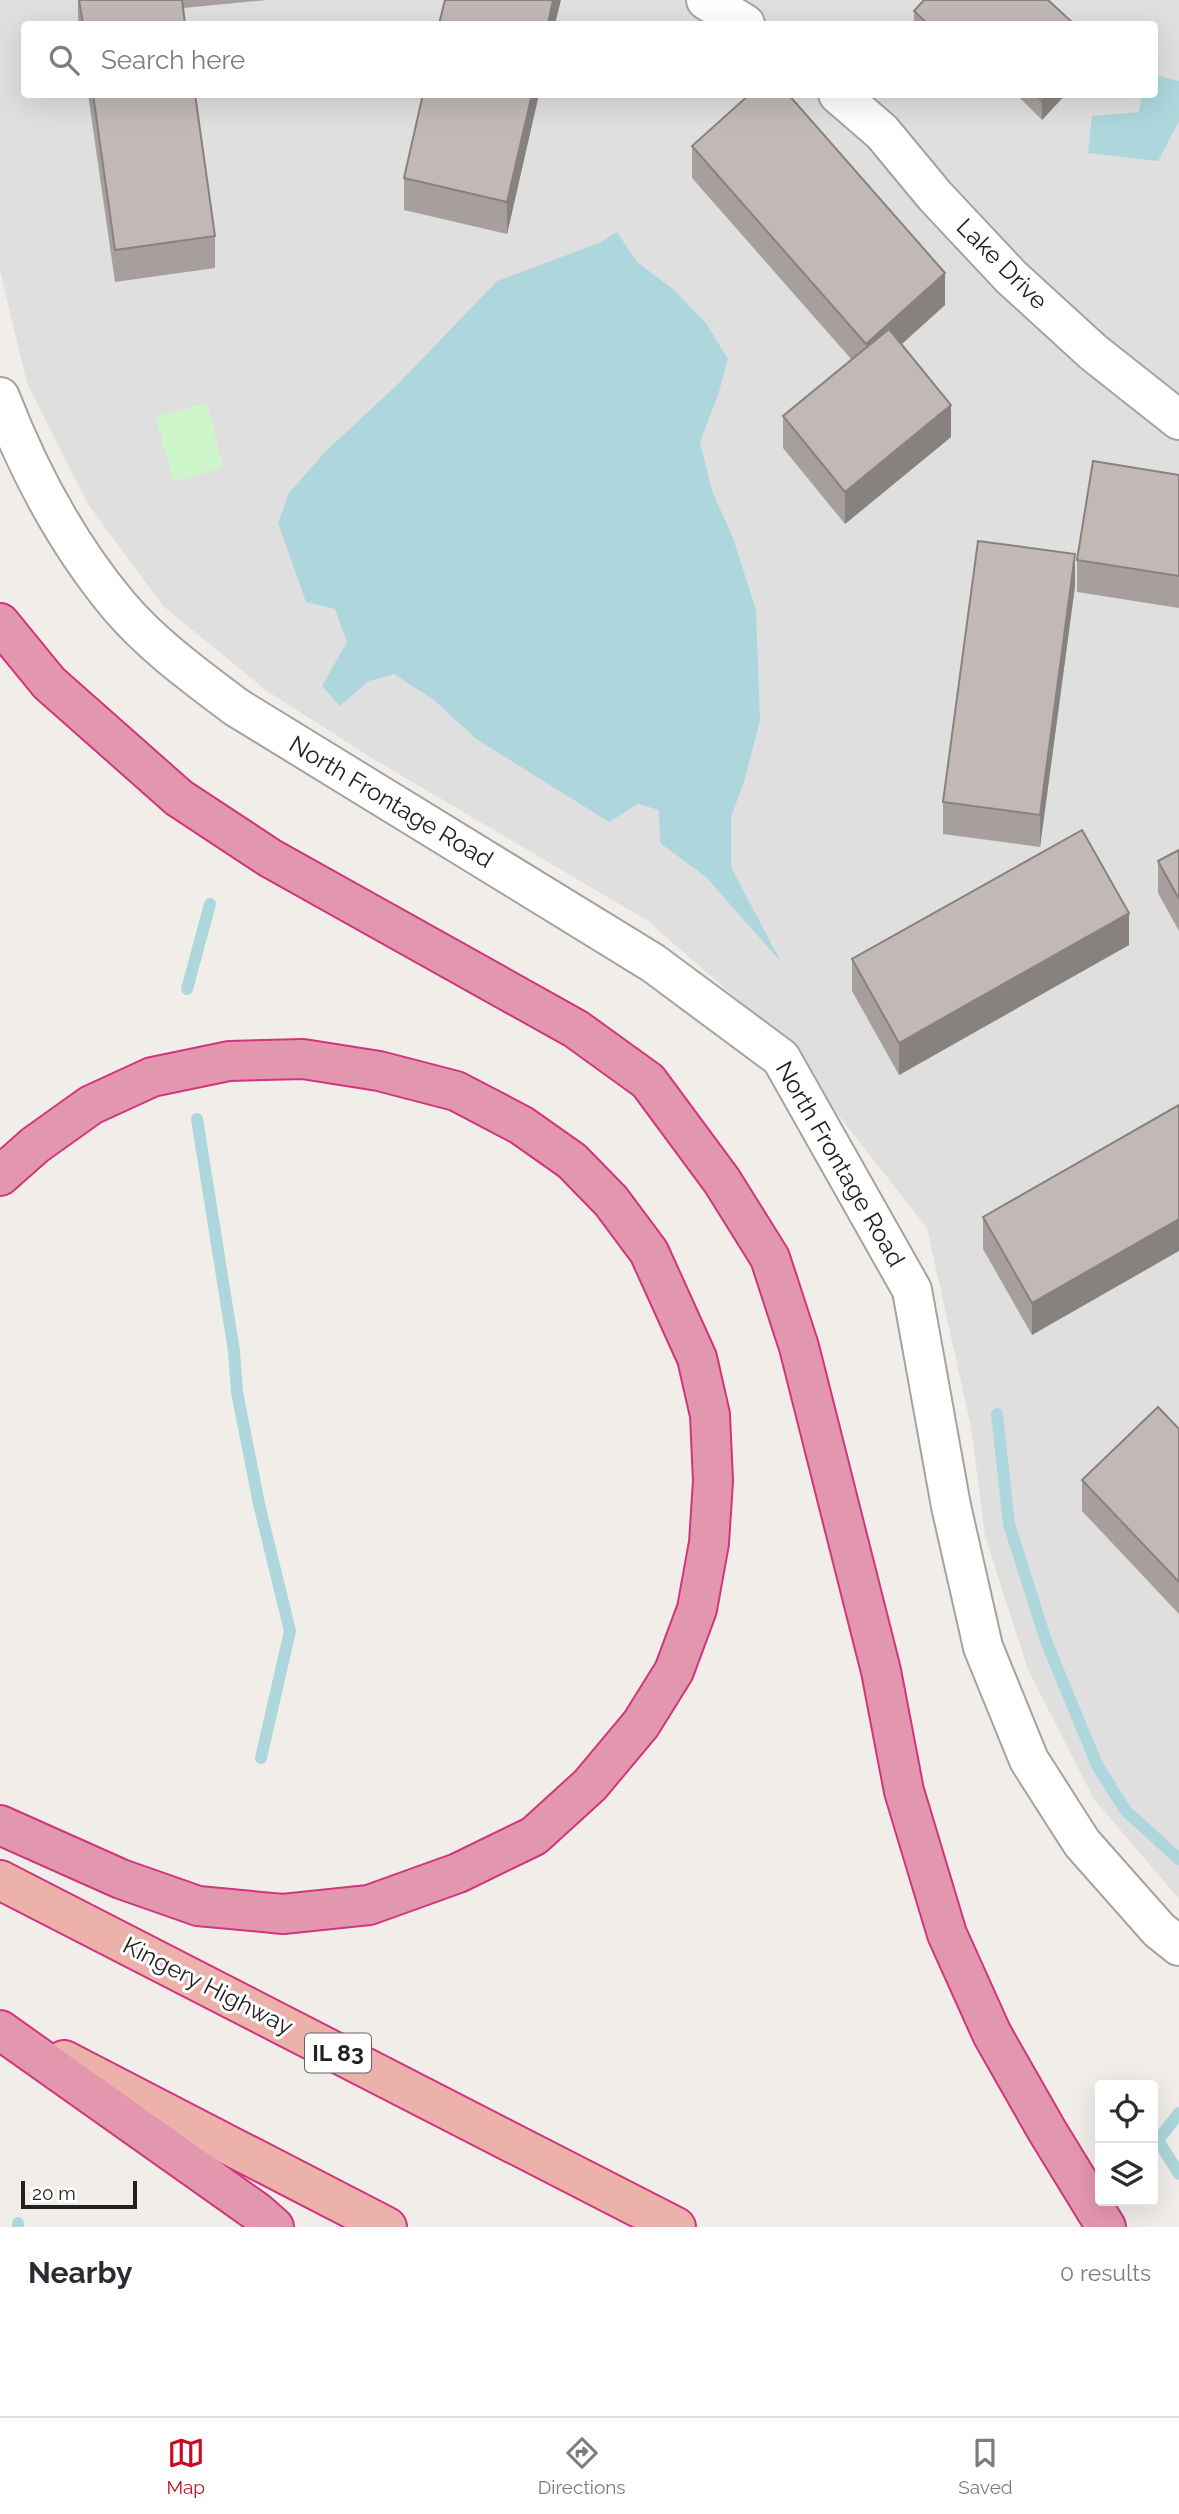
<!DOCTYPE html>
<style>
body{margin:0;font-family:Raleway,sans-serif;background:#f2f2f3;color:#2b2b33}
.controls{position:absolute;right:21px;bottom:21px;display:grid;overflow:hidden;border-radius:7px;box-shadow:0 7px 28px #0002}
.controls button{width:63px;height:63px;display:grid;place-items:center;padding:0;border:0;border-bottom:2px solid #e1e1e2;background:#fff;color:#2b2b33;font:35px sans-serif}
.scale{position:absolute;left:21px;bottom:18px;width:116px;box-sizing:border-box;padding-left:7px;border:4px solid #222;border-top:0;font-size:19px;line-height:24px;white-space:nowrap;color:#222;-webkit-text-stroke:5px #fff;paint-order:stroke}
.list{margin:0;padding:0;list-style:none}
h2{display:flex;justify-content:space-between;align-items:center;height:91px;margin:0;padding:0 28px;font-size:30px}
h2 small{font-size:23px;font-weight:400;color:#7c7c81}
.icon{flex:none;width:38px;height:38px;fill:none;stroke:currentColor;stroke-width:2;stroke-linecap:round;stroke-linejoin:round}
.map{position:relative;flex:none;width:1179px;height:2227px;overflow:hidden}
.search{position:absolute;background:#fff;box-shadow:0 7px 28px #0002;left:21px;right:21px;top:21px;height:77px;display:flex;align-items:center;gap:18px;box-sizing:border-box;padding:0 24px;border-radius:7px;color:#7c7c81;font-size:26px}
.sheet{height:189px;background:#fff}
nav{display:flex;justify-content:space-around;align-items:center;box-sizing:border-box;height:98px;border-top:2px solid #e1e1e2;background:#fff;font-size:19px;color:#7c7c81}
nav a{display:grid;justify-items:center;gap:4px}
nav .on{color:#c80c24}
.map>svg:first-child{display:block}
.residential{fill:#e0dfdf;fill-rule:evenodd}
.park{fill:#cdf7cb}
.water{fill:#add7dc}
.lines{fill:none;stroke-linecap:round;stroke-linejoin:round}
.stream{stroke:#add7dc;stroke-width:12}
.minor-casing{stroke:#a3a3a3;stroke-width:42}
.trunk-casing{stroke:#d2347e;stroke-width:42}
.motorway-casing{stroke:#d2347e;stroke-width:42}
.minor{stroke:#fff;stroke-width:38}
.trunk{stroke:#edb1ac;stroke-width:38}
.motorway{stroke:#e397af;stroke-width:38}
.wall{fill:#a79f9d}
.shaded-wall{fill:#88827f}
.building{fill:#c2b9b6;stroke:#88827f;stroke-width:2}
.labels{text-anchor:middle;stroke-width:6;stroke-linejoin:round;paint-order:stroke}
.shield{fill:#fff;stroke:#646464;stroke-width:2}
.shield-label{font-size:23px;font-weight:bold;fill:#222}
.street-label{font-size:24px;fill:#222;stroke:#fff}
</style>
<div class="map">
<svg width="1179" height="2227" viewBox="0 0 1179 2227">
<rect width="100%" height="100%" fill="#f1eee9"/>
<!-- residential -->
<path class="residential" d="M0,0H1179V1899L1094,1799L1028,1670L985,1536L971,1427L927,1228L769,1027L648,921L370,757L267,691L163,606L88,504L27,383L0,271ZM24,24H1154V94H24Z"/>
<!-- park -->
<polygon class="park" points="207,403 223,468 173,481 156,417"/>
<!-- water -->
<g class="water">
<polygon points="1155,75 1179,81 1179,121 1158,161 1088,153 1092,116 1139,112 1142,95 1154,94"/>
<polygon points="617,232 637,262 673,289 706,323 728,359 718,395 700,442 712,491 733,538 756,610 760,720 744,782 731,817 731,867 781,962 706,877 660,843 659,810 638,804 609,822 475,738 434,700 394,674 369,681 340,706 322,686 347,642 335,609 306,602 278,523 289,493 325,452 399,383 497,281 599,243"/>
</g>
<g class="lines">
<!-- stream -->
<g class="stream">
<polyline points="187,989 210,904"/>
<polyline points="197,1119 234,1351 237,1392 259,1504 290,1631 261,1758"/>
<polyline points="997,1414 1009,1524 1046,1641 1097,1765 1126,1811 1179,1859"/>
<polyline points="1179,2113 1158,2140 1179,2174"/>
<polyline points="18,2223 18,2227"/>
</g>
<!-- minor casing -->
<g class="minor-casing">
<g id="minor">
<polyline points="706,0 745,24"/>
<polyline points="838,94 882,132 935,196 1011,277 1093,352 1179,420"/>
<path d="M0,397C29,472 67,544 119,606C152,645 195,676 236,707L653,963L781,1058L912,1290L951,1506L983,1647L1029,1760L1082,1843L1159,1930L1179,1946"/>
</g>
</g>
<!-- trunk casing -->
<g class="trunk-casing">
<g id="trunk">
<polyline points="0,1880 676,2227"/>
<polyline points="64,2060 387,2227"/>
</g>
</g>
<!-- motorway casing -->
<g class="motorway-casing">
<g id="motorway">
<polyline points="0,623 49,683 179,798 270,858 576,1029 648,1081 722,1181 770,1258 799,1347 881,1671 904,1791 947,1934 992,2034 1046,2129 1106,2227"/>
<polyline points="0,1176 35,1145 91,1105 152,1077 229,1061 303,1059 379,1071 456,1091 521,1125 572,1161 611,1201 649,1252 697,1358 710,1415 713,1481 709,1543 697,1609 674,1671 641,1724 590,1785 534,1836 458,1873 369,1905 283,1914 198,1906 121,1879 0,1825"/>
<polyline points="0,2030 257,2212 274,2227"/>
</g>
</g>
<!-- minor -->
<use href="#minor" class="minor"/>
<!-- trunk -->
<use href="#trunk" class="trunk"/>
<!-- motorway -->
<use href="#motorway" class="motorway"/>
</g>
<!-- wall -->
<g class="wall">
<polygon points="78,0 267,0 183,8 185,24 78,24"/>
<polygon points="1052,3 1074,24 914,24 914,11"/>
<polygon points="88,94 195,94 215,236 215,268 115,282"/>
<polygon points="423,94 539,94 507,234 404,210 404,178"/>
<polygon points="1016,94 1066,94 1042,120"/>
<polygon points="692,146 945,305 902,344 951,437 845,524 783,448 783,416 852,360 692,178"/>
<polygon points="1179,475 1179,608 1077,592 1077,560"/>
<polygon points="1075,586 1040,847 943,834 943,802"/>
<polygon points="1179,850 1179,931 1158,893 1158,861"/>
<polygon points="1129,945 899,1075 852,991 852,959"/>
<polygon points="1179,1105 1032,1335 983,1249 983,1217"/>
<polygon points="1179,1429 1179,1614 1082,1511 1082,1480"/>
</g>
<!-- shaded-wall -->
<g class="shaded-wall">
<polygon points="553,0 561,0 555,24 548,24"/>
<polygon points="532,94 539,94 507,234 507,202"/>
<polygon points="1048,94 1066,94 1042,120 1042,101"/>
<polygon points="945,273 945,305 866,376 866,344"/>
<polygon points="951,405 951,437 845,524 845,492"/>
<polygon points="1075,554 1075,586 1040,847 1040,815"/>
<polygon points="1129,913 1129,945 899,1075 899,1043"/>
<polygon points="1179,1219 1179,1251 1032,1335 1032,1303"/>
</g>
<!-- building -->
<g class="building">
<polygon points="79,0 182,0 185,24 83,24"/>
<polygon points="445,0 553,0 548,24 439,24"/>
<polygon points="924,0 1048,0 1074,24 928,24 914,11"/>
<polygon points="93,94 195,94 215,236 115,250"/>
<polygon points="423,94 532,94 507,202 404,178"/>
<polygon points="750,94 788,94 945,273 866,344 692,146"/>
<polygon points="1036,94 1048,94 1042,101"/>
<polygon points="889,329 951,405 845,492 783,416"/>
<polygon points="1093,461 1179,475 1179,576 1077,560"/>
<polygon points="978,541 1075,554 1040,815 943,802"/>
<polygon points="1082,830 1129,913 899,1043 852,959"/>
<polygon points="1179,850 1179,899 1158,861"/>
<polygon points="1179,1105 1179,1219 1032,1303 983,1217"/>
<polygon points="1158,1407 1179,1429 1179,1582 1082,1480"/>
</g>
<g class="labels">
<!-- shield labels -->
<rect class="shield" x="305" y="2033.5" width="66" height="39" rx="5"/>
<g class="shield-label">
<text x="338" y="2061">IL 83</text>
</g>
<!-- street labels -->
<g class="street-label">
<text transform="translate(1002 264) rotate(45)" y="8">Lake Drive</text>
<text transform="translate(391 802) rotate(31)" y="8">North Frontage Road</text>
<text transform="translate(840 1164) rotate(60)" y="8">North Frontage Road</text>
<text transform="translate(208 1986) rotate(27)" y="8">Kingery Highway</text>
</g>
</g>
</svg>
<div class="controls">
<button><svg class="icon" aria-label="locate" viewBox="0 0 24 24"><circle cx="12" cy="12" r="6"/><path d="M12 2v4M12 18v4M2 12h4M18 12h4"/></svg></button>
<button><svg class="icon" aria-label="layers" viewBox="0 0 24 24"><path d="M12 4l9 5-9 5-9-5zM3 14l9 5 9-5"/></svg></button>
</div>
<div class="scale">20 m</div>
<div class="search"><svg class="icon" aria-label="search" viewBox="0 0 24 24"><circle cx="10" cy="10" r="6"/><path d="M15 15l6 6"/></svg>Search here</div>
</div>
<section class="sheet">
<h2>Nearby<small>0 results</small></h2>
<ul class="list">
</ul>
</section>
<nav>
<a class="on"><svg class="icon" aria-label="map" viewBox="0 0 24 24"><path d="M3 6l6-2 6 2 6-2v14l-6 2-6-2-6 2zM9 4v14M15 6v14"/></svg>Map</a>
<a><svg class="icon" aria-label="directions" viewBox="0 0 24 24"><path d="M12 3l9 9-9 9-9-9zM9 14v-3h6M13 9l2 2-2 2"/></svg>Directions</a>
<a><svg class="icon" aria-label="saved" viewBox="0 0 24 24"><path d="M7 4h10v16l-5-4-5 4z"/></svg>Saved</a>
</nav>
